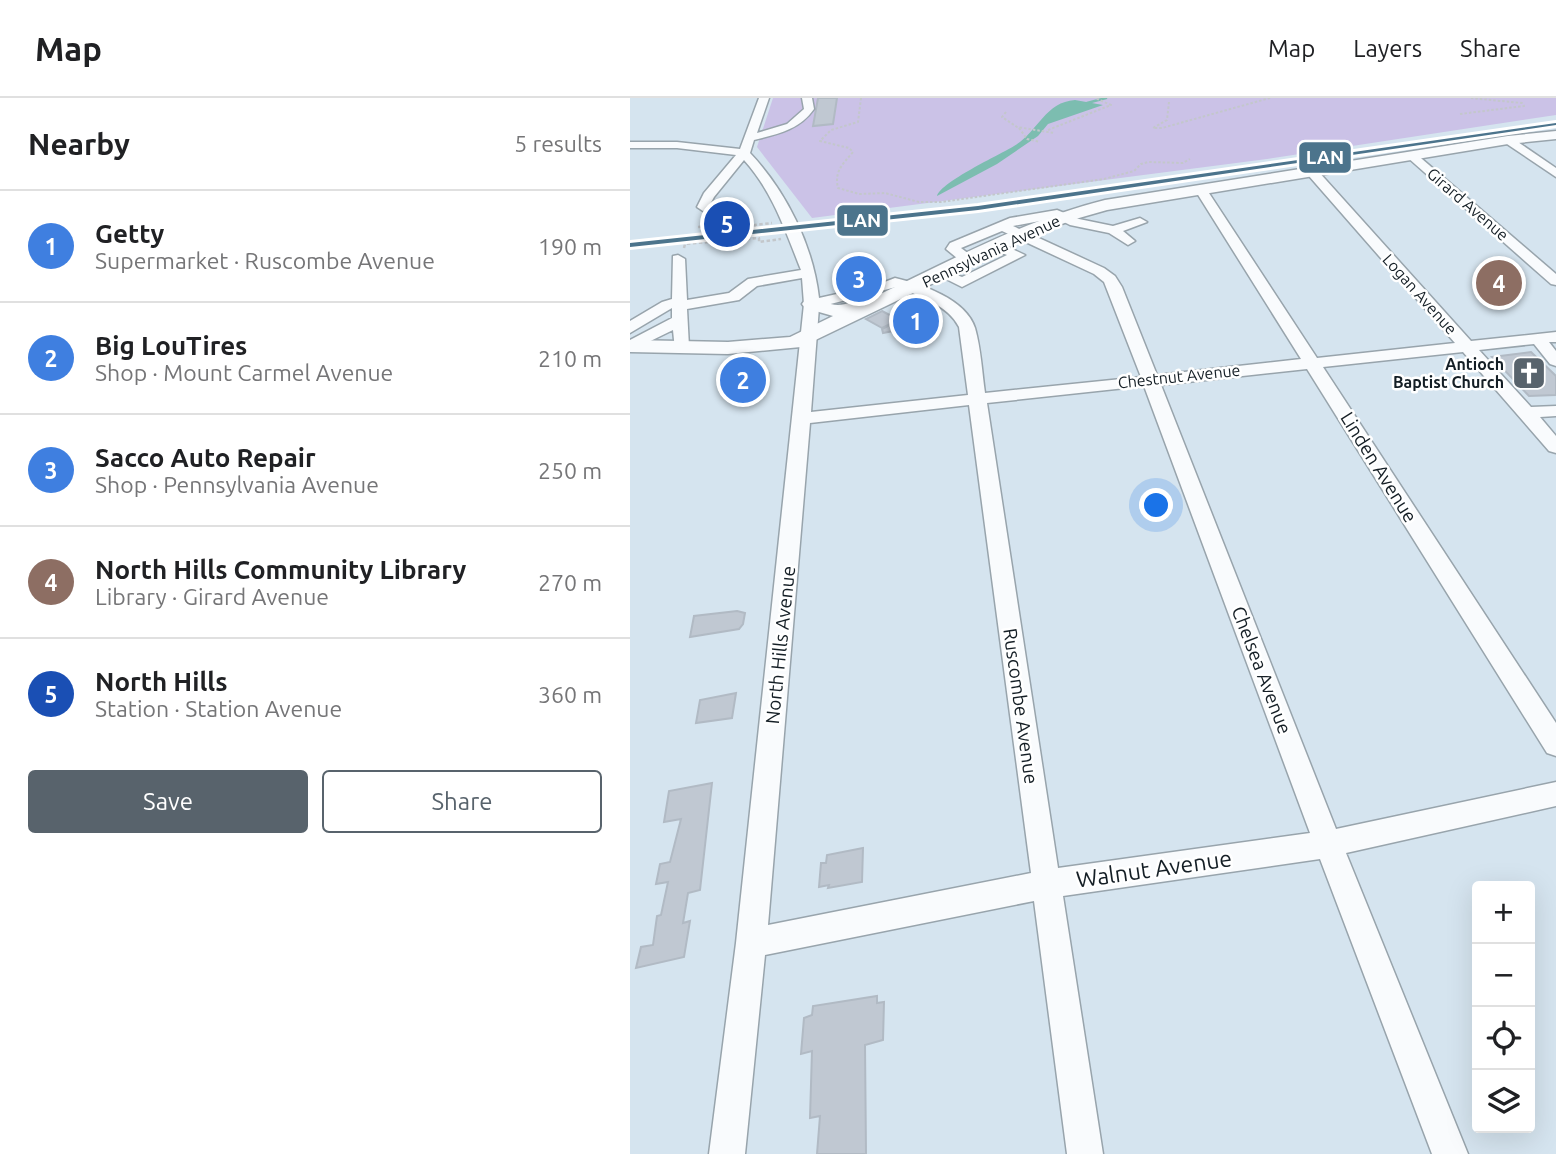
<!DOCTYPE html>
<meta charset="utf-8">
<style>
body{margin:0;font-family:Ubuntu,sans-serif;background:#f2f2f2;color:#202124}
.controls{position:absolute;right:21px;bottom:21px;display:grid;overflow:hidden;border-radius:7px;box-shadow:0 7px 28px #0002}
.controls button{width:63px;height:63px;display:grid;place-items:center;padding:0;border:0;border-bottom:2px solid #e0e0e0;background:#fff;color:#202124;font:35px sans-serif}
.you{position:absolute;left:527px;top:408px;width:24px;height:24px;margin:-18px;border:5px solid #fff;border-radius:50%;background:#1a73e8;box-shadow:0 0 0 10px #1a73e833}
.badge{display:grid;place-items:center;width:46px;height:46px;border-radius:50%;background:#58636c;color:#fff;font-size:23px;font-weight:700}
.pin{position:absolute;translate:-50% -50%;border:4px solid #fff;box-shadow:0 2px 7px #0006}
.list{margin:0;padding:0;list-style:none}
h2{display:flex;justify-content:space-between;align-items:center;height:91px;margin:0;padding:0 28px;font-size:30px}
h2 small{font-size:23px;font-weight:400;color:#757577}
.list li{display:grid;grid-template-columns:46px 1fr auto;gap:21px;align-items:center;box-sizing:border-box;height:112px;padding:0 28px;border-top:2px solid #e0e0e0}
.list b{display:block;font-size:26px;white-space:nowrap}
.list p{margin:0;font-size:23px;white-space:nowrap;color:#757577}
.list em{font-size:23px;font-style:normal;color:#757577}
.actions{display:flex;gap:14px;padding:21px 28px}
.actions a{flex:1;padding:16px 0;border:2px solid #58636c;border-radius:7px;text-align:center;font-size:24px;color:#58636c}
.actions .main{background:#58636c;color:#fff}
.icon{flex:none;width:38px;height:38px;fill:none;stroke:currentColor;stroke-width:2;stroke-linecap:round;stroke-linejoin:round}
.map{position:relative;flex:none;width:926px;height:1056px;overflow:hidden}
header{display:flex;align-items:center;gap:42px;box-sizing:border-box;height:98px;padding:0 35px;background:#fff;border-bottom:2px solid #e0e0e0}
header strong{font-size:33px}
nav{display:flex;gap:38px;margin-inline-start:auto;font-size:24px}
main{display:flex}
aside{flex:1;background:#fff}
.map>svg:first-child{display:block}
.green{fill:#cbc2e7}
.water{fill:#7cbdb0}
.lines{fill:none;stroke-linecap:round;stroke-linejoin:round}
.stream{stroke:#7cbdb0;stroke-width:2.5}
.building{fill:#c0c8d2;stroke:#b1bac4;stroke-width:2}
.minor-casing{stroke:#98a4ac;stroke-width:3}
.major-casing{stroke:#98a4ac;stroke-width:3}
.path-far1{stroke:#c3c7cb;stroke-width:2;stroke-dasharray:2.5 2;stroke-linecap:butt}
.path{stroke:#c3c7cb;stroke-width:2.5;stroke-dasharray:3.5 2.5;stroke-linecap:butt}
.minor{fill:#f9fbfd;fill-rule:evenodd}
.major{fill:#f9fbfd;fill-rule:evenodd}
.rail-1-casing{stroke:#fff;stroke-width:6}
.rail-1{fill:#4c748c;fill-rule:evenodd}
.labels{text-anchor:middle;stroke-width:5;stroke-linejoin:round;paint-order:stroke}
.far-street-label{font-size:16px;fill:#141e25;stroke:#fff}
.far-poi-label{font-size:16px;font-weight:bold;fill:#141e25;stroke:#fff;text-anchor:end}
.street-label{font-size:19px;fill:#141e25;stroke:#fff}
.near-street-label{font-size:23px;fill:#141e25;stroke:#fff}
.line-badge{stroke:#fff;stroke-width:2.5}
.badge-label{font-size:19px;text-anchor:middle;font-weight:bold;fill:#fff}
</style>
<header>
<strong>Map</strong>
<nav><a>Map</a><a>Layers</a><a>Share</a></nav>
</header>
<main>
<aside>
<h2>Nearby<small>5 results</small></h2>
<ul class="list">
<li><span class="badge" style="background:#3f7fe0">1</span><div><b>Getty</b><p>Supermarket · Ruscombe Avenue</p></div><em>190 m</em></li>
<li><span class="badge" style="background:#3f7fe0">2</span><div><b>Big LouTires</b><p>Shop · Mount Carmel Avenue</p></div><em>210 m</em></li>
<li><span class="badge" style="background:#3f7fe0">3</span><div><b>Sacco Auto Repair</b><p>Shop · Pennsylvania Avenue</p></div><em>250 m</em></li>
<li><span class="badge" style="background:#8d6e63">4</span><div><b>North Hills Community Library</b><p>Library · Girard Avenue</p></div><em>270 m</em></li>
<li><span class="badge" style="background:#1a4fb4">5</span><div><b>North Hills</b><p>Station · Station Avenue</p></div><em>360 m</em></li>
</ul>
<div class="actions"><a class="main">Save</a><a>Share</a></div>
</aside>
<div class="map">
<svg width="926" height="1056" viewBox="0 0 926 1056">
<rect width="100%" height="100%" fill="#d5e4ef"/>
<!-- green -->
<polygon class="green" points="143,0 926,0 926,17 637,61 182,120 127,49"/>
<!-- water -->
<path class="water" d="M445,2L473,7L418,26L408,38L367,66L307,98C311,84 369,57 384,48C408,34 415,4 445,2Z"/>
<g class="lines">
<!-- stream -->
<polyline class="stream" points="457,5 476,0"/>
</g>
<!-- building -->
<g class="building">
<polygon points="188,0 207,0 203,26 183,28"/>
<polygon points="252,213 269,222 252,230 236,221"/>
<polygon points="287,213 307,224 253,235 252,231"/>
<polygon points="901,254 926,278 926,297 899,298 862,259"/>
<polygon points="107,513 115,515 113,526 109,531 60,539 64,518"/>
<polygon points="106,595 102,620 66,625 70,602"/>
<polygon points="82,685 70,792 58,795 53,825 60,823 54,859 6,870 11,849 23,847 27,818 31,817 38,784 26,786 30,766 40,764 51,721 34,724 39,693"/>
<polygon points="233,750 232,784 198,790 199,787 189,789 191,765 196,765 197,757"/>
<polygon points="247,898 247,905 254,904 253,942 235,947 236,1056 187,1056 190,1018 180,1020 182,953 171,956 174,920 182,917 183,908"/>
</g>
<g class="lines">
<!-- minor casing -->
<g class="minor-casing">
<g id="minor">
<path d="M129,0H139L127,35L157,26L174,11L172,0H182L184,11C169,32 148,36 124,42L120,55C156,93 183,147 189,200L247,187L265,180C291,186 336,201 345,230C351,251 352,274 355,295L511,279L474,184L464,176L372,133L331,150L343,159V165H333L316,151L320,145L380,120L427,112L449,121L483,128L510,120L517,124L493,133L505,143L498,147L479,135L440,127L426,120L383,128L474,170L485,178L492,189L527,277L671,261L565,92L571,88L577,92L687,260L825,245L679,78V72H687L841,243L926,234V244H919L926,253V268L920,266L904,246L849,252L901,309L926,308V318L910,319L926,338V355L919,353L833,254L693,269L926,625V658L917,655L677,271L531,287L706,731L926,684V708L716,755L838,1056H802L690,761L433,798L473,1056H437L404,803L135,857L115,1056H79L106,845L174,206L172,180L127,188L109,202L57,211L59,249L57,252H45L43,232L0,253V242L42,220V210L0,235V223L32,204L42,201L43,158L48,157L55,161L57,202L99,195L118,181L171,172C155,132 143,94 114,62L84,99L77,112L73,113L67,109L74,95L106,57L47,50H0V44H47L110,51ZM266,189C288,197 318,207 329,229L338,297L181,314L189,209ZM514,288L680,735L428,770L357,305ZM339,307L401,775L138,827L180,325Z"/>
<polygon points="874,40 882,40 926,70 926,79 874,44"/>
<polygon points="777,55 785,55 926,176 926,187 921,186 777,59"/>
<polygon points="367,144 395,157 332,189 304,175 311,171 332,179 377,157 362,151 362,145"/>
</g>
</g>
<!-- major casing -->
<g class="major-casing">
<path id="major" d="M926,33V41L878,46L477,112L442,122L397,140L171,249L98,256L0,254V242L98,244L160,239L203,218L175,210L172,206L175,202C188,199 196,207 208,207C219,207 225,200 236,203C314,166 391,123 475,102L878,38Z"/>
</g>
<!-- path-far1 -->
<g class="path-far1">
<path d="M231,0L228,24L201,32L190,43L219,50L223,54C213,66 204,73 208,90L229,96L255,95L289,104H311L474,81L504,73L511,66L518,64L553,65L560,61"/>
<polyline points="539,4 537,22 523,30 532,30 640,0"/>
<polyline points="376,14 372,19 387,29 424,35"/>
<polyline points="830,16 894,8 892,5 840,0"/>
<polyline points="389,30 397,41 410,44"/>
<polyline points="418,32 481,7 465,0"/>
</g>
<!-- path -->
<g class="path">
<polyline points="68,129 78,128 76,134 124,130 125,127 142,125"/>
<polyline points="54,150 55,146 129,140 129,144 151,141"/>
</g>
<!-- minor -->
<use href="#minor" class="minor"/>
<!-- major -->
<use href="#major" class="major"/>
<!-- rail-1 casing -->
<g class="rail-1-casing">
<polygon id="rail-1" points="926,25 926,27 348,112 0,149 0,145 348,108"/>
</g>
<!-- rail-1 -->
<use href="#rail-1" class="rail-1"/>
</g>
<!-- icons -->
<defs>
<g id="church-square" transform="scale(1.75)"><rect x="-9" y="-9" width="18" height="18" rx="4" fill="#58636c" stroke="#fff"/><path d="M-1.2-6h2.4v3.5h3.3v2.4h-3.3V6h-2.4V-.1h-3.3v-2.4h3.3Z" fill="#fff"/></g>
</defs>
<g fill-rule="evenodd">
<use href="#church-square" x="899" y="275"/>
</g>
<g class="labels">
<!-- far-street labels -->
<g class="far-street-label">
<text transform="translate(838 106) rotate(41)" y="6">Girard Avenue</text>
<text transform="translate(361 153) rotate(-25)" y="6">Pennsylvania Avenue</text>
<text transform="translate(790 196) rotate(48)" y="6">Logan Avenue</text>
<text transform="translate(549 278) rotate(-6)" y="6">Chestnut Avenue</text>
</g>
<!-- far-poi labels -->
<g class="far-poi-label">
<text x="874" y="272">Antioch<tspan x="874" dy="18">Baptist Church</tspan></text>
</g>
<!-- street labels -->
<g class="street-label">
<text transform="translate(749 369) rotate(58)" y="7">Linden Avenue</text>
<text transform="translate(150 547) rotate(-84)" y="7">North Hills Avenue</text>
<text transform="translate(632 572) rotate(69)" y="7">Chelsea Avenue</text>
<text transform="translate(391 608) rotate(82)" y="7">Ruscombe Avenue</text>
</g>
<!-- near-street labels -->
<g class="near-street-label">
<text transform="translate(524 771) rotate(-8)" y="8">Walnut Avenue</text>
</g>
</g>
<g class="line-badge">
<rect x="668" y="43" width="54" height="33" rx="7" fill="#4c748c"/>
<rect x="206" y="106" width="53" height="33" rx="7" fill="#4c748c"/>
</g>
<g class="badge-label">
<text x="695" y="66">LAN</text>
<text x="232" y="129">LAN</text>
</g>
</svg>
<div class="controls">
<button>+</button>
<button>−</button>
<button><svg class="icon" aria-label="locate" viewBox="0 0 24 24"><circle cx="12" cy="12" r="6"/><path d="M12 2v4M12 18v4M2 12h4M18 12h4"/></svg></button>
<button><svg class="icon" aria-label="layers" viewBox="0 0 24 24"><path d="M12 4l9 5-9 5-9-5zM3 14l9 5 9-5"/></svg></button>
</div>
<div class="you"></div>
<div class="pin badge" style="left:286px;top:223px;background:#3f7fe0">1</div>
<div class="pin badge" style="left:113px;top:282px;background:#3f7fe0">2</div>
<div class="pin badge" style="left:229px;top:181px;background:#3f7fe0">3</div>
<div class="pin badge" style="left:869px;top:185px;background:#8d6e63">4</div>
<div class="pin badge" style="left:97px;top:126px;background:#1a4fb4">5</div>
</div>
</main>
